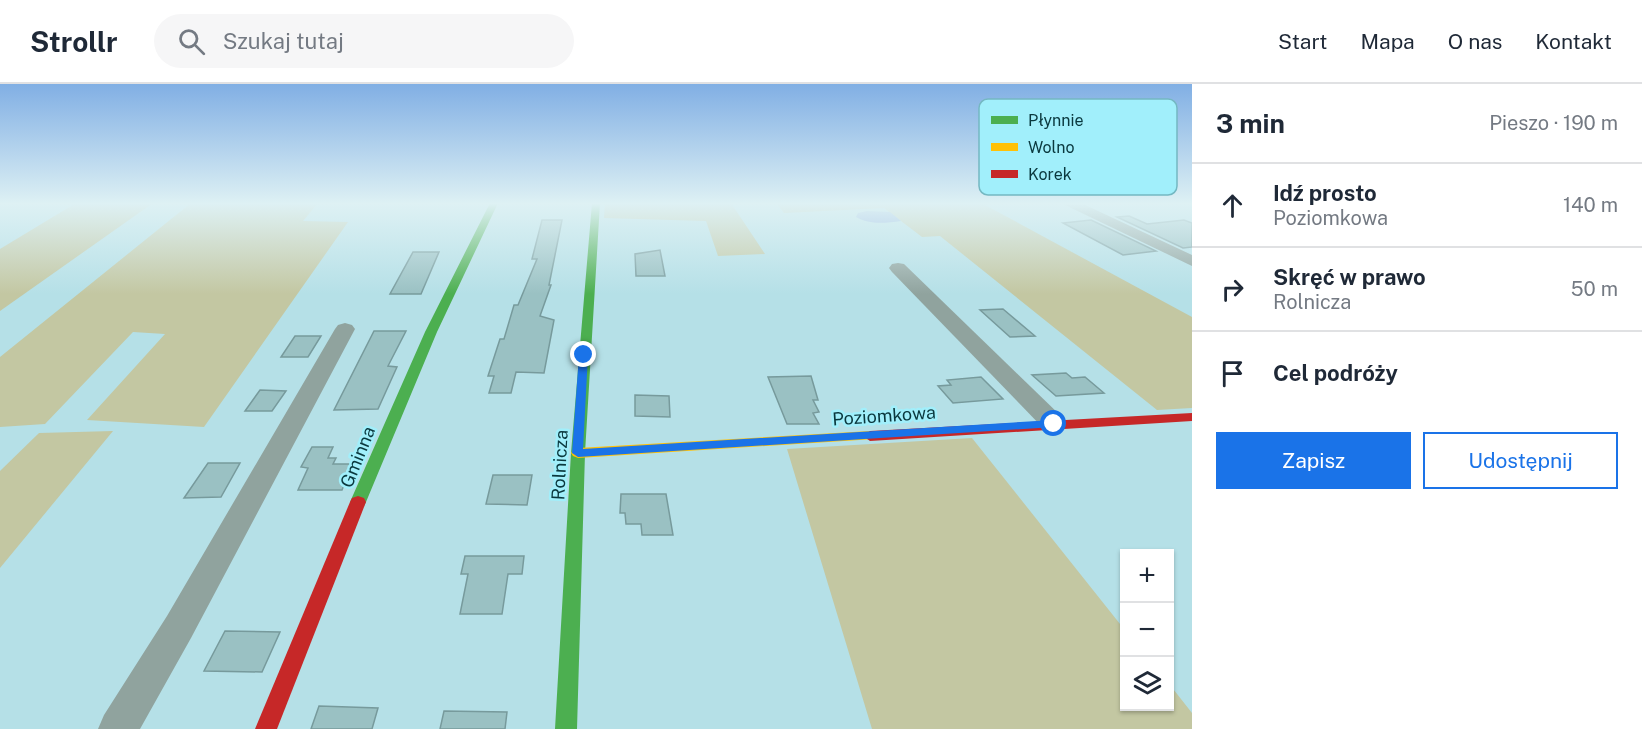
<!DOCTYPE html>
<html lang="pl">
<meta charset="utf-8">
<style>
body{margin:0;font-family:"Public Sans",sans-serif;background:#f6f6f7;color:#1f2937}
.controls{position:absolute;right:18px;bottom:18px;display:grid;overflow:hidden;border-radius:0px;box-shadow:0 2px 4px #0004}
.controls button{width:54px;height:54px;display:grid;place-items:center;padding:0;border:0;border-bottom:2px solid #e0e1e3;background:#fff;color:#1f2937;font:30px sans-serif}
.stop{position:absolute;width:18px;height:18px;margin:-14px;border:4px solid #1a73e8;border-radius:50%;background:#fff}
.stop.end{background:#1a73e8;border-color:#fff;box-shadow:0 2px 6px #0008}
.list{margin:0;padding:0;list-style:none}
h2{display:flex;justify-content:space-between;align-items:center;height:78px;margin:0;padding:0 24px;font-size:26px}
h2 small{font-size:20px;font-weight:400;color:#747a83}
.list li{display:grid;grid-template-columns:39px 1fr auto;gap:18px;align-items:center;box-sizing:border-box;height:84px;padding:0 24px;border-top:2px solid #e0e1e3}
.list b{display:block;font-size:22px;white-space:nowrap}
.list p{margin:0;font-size:20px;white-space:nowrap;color:#747a83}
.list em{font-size:20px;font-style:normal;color:#747a83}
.actions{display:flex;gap:12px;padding:18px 24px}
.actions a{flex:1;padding:14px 0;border:2px solid #1a73e8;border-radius:0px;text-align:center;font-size:21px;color:#1a73e8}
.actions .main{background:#1a73e8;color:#fff}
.icon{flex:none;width:33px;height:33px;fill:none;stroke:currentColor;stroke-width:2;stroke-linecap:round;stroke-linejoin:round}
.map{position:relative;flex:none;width:1192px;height:645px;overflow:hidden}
header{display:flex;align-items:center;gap:36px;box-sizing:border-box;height:84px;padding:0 30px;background:#fff;border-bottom:2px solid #e0e1e3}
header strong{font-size:28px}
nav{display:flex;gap:33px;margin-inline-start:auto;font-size:21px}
.search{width:420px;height:54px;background:#f6f6f7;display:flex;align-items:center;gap:15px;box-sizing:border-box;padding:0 21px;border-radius:33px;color:#747a83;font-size:22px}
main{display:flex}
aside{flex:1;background:#fff}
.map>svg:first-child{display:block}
.green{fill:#c3c7a2}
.water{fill:#87a7df}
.building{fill:#9ac1c3;stroke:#779a9c;stroke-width:1.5}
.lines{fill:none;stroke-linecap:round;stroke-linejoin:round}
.street{fill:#90a39e;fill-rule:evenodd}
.fast{fill:#4caf50;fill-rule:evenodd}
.slow{fill:#ffc107;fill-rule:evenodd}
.jam{fill:#c62828;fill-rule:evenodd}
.route{fill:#1a73e8}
.labels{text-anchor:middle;stroke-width:5;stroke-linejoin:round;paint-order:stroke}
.street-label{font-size:18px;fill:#0a383e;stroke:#a1effb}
.key{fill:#a1effb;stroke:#74b8c2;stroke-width:1.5}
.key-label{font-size:16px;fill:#0a383e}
</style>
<header>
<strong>Strollr</strong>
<div class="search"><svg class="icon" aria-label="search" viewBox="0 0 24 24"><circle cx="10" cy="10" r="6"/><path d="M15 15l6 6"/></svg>Szukaj tutaj</div>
<nav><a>Start</a><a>Mapa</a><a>O nas</a><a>Kontakt</a></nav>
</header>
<main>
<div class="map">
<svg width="1192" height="645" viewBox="0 0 1192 645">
<rect width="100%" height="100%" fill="#b5e0e7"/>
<!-- green -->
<g class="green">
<polygon points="76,119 153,119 0,227 0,165"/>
<polygon points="191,119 318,119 303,137 348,138 204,343 87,336 165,250 133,248 45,340 0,343 0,273"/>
<polygon points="605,119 731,119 765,170 718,172 706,137 604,134"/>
<polygon points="776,119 990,119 985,121 1192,233 1192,324 1157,326 940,152 922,153 884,124 784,129"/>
<polygon points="113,347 0,484 0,387 39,349"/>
<polygon points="972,354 1124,545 1124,622 1170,622 1170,601 1192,629 1192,645 872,645 787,365"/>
</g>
<!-- water -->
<path class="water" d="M867,127L890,128L901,137C885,139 870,141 856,133L858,129Z"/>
<!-- building -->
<g class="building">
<polygon points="1129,132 1147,140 1184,136 1192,139 1192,163 1183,164 1117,133"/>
<polygon points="542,136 562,136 549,201 551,201 540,232 554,236 544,289 516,288 511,309 489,309 494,292 488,292 500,255 504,255 514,221 518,221 537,175 532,175"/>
<polygon points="1091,136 1156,167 1123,171 1063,139"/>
<polygon points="660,166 665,192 636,192 635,170"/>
<polygon points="413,168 439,168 421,210 390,210"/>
<polygon points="1003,225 1035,252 1010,253 980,226"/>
<polygon points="374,247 406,247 388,282 397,283 378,325 334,326"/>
<polygon points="295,252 321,252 308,273 281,273"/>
<polygon points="1066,289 1072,294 1085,293 1104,309 1056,312 1032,291"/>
<polygon points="811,292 818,316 813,316 819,328 813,329 819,340 787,340 768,293"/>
<polygon points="981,293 1003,315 953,319 938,302 951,301 947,296"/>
<polygon points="260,306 286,307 272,327 245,327"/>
<polygon points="635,311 669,312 670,333 635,332"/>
<polygon points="312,363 333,363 328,374 336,374 333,380 352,380 342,406 298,406 308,384 301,383"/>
<polygon points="208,379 240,379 221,413 184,414"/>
<polygon points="493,391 532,391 527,421 486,420"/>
<polygon points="621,410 666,410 673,451 642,451 641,440 626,440 625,429 620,429"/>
<polygon points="465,472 524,472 522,490 508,490 502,530 460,530 468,490 461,490"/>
<polygon points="225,547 280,548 262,588 204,587"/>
<polygon points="319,622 378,624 372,645 311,645"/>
<polygon points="444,627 507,628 505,645 440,645"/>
</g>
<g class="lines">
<!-- street -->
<g class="street">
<polygon points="1061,119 1081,119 1192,171 1192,182"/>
<polygon points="898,179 904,180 1063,334 1066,340 1063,346 1054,348 1045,346 892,188 889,184 892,180"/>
<polygon points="345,239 352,241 355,245 191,554 140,645 98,645 104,631 167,532 335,245 338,241"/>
</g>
<!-- fast -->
<g class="fast">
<polygon points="490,119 498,119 437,248 366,418 364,422 358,424 352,422 350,418 425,248"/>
<polygon points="592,119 600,119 585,369 577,645 555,645 571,369"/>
</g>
<!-- slow -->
<polygon class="slow" points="870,347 877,352 875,355 578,374 573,372 571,369 573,366 578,364"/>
<!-- jam -->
<g class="jam">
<polygon points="1192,329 1192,337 870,357 863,352 870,347"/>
<polygon points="358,412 364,414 366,418 277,645 255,645 350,418 352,414"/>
</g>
</g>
<!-- sky -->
<linearGradient id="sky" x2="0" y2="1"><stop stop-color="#81afe4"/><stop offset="0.57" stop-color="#def1f4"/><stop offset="1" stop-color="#def1f4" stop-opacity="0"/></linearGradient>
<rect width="1192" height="210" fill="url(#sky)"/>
<!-- route -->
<polygon class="route" points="584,268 588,271 583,365 1054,336 1059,340 1054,343 578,373 572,369 579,271"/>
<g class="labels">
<!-- street labels -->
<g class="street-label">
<text transform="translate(884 332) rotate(-4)" y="6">Poziomkowa</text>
<text transform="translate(358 373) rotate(-68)" y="6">Gminna</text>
<text transform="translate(560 381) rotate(-87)" y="6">Rolnicza</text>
</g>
</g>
<!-- legend -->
<rect x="979" y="15" width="198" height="96" rx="9" class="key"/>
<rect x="991" y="32" width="27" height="8" fill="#4caf50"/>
<rect x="991" y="59" width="27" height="8" fill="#ffc107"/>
<rect x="991" y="86" width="27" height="8" fill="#c62828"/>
<g class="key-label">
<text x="1028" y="42">Płynnie</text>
<text x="1028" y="69">Wolno</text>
<text x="1028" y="96">Korek</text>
</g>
</svg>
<div class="controls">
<button>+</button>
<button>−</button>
<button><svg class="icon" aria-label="layers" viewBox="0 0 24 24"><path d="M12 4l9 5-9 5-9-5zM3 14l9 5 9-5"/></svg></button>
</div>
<div class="stop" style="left:1054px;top:340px"></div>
<div class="stop end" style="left:584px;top:271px"></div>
</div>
<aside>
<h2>3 min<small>Pieszo · 190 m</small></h2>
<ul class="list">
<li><svg class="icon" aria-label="ahead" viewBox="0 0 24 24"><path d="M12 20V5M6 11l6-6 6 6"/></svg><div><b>Idź prosto</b><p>Poziomkowa</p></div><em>140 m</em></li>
<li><svg class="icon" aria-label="right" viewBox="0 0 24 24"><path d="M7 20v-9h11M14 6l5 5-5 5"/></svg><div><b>Skręć w prawo</b><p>Rolnicza</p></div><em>50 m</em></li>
<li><svg class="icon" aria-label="arrive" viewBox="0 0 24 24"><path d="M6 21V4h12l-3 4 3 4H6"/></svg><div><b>Cel podróży</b></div></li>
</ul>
<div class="actions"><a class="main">Zapisz</a><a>Udostępnij</a></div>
</aside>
</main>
